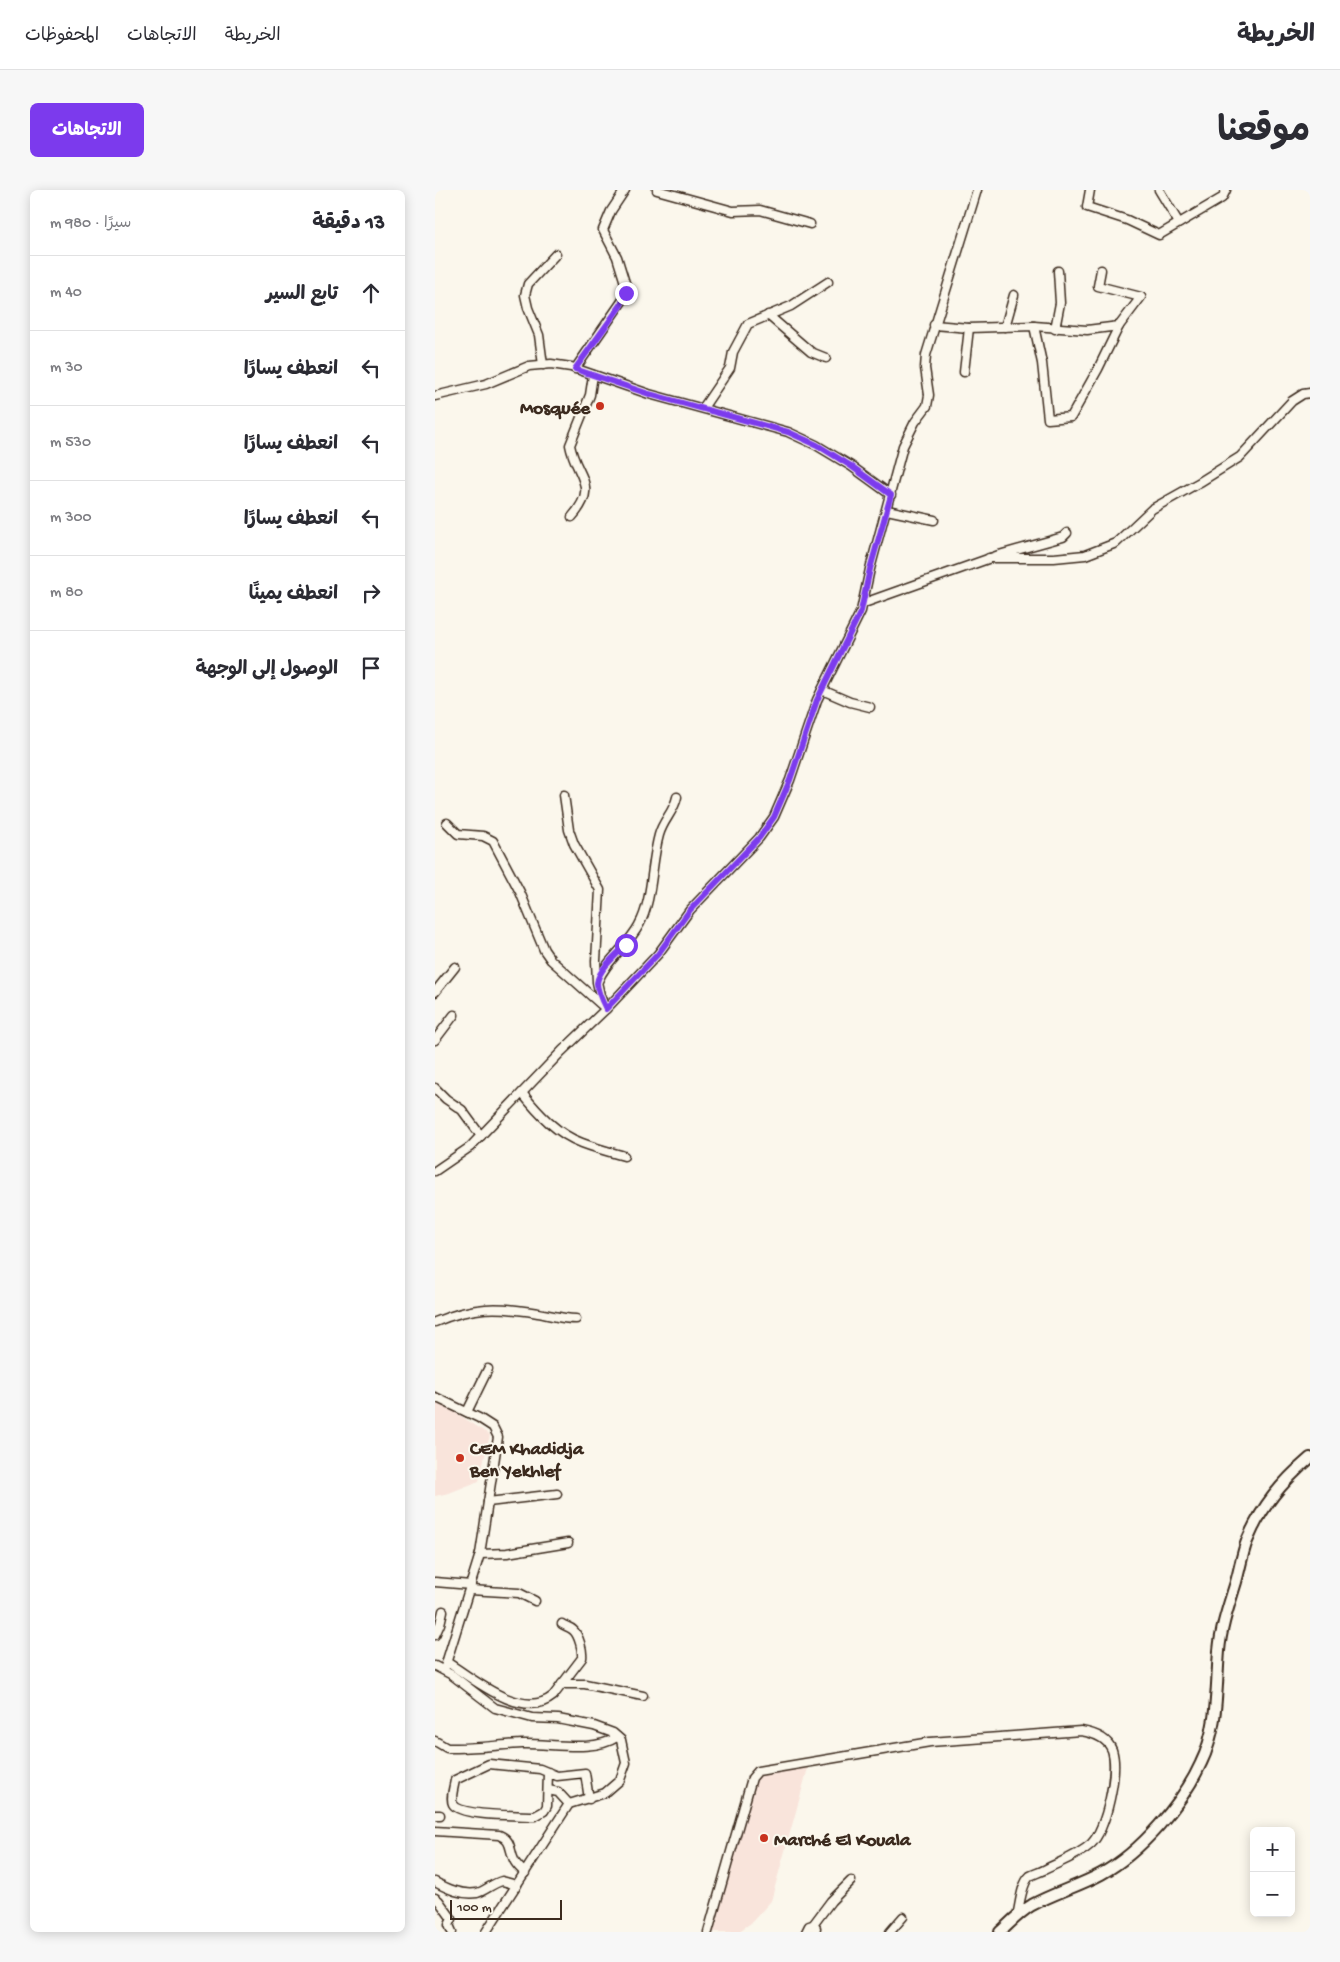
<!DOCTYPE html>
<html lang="ar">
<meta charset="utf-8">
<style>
body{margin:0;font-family:"Gochi Hand","Playpen Sans Arabic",sans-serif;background:#f7f7f7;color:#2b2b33;direction:rtl}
.controls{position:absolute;right:15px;bottom:15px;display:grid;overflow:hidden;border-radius:8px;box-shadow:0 2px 12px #0003}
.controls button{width:45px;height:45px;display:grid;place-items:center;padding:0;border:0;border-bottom:1px solid #e1e1e2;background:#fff;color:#2b2b33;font:25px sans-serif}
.scale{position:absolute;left:15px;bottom:12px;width:112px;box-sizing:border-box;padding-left:5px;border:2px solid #3b2a1e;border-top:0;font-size:14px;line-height:18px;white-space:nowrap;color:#3b2a1e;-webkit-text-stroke:4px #fbf7ec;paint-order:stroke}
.stop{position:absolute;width:15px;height:15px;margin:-11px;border:4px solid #7c3aed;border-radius:50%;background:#fff}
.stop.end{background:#7c3aed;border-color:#fff;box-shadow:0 1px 5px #0008}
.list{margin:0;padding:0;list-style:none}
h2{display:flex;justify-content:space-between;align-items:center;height:65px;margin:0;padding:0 20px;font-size:21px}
h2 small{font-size:16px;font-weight:400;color:#7c7c81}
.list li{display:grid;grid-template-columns:32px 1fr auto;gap:15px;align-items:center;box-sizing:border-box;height:75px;padding:0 20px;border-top:1px solid #e1e1e2}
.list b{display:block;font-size:19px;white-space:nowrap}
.list em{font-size:16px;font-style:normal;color:#7c7c81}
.icon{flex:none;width:28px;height:28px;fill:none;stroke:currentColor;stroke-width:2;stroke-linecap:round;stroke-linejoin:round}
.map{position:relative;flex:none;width:875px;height:1742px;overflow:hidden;direction:ltr;border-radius:8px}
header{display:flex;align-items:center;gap:30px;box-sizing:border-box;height:70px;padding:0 25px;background:#fff;border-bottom:1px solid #e1e1e2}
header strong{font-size:24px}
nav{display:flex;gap:28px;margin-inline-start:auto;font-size:18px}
.intro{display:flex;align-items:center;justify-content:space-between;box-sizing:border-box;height:120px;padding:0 30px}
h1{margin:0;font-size:35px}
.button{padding:12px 22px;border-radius:8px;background:#7c3aed;color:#fff;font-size:18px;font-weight:700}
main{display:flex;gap:30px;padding:0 30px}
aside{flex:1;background:#fff;border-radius:8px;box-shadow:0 2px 12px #0003}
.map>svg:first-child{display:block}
.built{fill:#f9e4db}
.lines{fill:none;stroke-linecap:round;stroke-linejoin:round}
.street-casing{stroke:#3b2a1e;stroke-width:11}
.secondary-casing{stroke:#3b2a1e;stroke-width:14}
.street{stroke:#fbf7ec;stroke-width:8}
.secondary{stroke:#fbf7ec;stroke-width:10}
.route{stroke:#7c3aed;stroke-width:6}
.poi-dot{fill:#c8321e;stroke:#fbf7ec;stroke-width:2}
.labels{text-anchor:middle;stroke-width:4;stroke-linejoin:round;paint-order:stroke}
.poi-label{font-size:19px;font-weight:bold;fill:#3b2a1e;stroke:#fbf7ec;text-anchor:start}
</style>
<header>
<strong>الخريطة</strong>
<nav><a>الخريطة</a><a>الاتجاهات</a><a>المحفوظات</a></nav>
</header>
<div class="intro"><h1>موقعنا</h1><a class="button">الاتجاهات</a></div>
<main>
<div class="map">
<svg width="875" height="1742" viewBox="0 0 875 1742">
<rect width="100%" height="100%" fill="#fbf7ec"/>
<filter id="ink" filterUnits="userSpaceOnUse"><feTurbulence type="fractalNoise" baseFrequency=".02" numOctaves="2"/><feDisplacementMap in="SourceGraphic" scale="10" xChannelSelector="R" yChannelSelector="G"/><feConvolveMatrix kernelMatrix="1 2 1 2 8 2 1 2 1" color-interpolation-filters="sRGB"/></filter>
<g filter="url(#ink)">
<!-- built -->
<g class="built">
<polygon points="0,1213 12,1217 55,1245 44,1291 14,1303 0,1306"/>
<polygon points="373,1578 336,1711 316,1733 303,1742 278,1742 323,1585"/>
</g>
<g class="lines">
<!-- street casing -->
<g class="street-casing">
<g id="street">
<polyline points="222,0 298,21 325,20 375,34"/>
<polyline points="655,0 652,17 692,30 724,45 787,8 791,0"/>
<polyline points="724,0 744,33"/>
<polyline points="333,125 376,162 391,168"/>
<polyline points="499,135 534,138 599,136 652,140 684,136"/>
<polyline points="599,136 607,173 613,229 636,227 663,179 684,136 706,107 663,96 666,80"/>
<polyline points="570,137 579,105"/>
<polyline points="620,139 625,113 623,81"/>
<polyline points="108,175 104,145 93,118 90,105 93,94 121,64"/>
<polyline points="140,179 190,107 191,96 182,67 168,40 176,21 190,0"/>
<polyline points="529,182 534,138"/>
<polyline points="0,206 51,194 94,176 116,174 136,177 214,204 353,242 381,255 416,276 456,305"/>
<polyline points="268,218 295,178 298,162 313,134 356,116 393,92"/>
<polyline points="452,320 499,330"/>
<path d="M137,327C165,295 141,287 135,255L155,205L158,185"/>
<polyline points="554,368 619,368 650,365 681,353 717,319 765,292 805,267 857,211 868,204 875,203"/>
<polyline points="429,413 564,365 628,347 632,343"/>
<polyline points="387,500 415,512 435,517"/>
<polyline points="129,605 134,640 139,654 165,700 161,771 162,792 165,805 169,816"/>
<polyline points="12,633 23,644 48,646 58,651 85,702 109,760 116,770 171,819"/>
<path d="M163,791C172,769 193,756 204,735C218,710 216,673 224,645C228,630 239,622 242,607"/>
<polyline points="0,802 20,777"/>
<polyline points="0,850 19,825"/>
<polyline points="0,898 11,909 27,920 46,946"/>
<path d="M87,903C103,923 122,944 147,953C160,958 175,962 189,966"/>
<polyline points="0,981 35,957 127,861 174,816 223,764 255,720 324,648 339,627 355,590 382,510 426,421 435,379 468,256 480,232 492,216 494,205 490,178 491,165 542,0"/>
<path d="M0,1132C38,1116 62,1116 103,1123C115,1125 128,1129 141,1129"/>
<polyline points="0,1207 44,1228 58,1237 63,1247 45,1364 9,1480"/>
<polyline points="32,1222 53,1179"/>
<polyline points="53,1312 122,1304"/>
<polyline points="45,1364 72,1363 133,1353"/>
<polyline points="0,1392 36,1395"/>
<polyline points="35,1400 84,1403 100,1411"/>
<polyline points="0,1445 5,1434 8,1421"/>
<path d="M12,1472C38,1489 88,1531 118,1506L147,1468C148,1461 144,1445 138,1440C135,1437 130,1436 127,1434"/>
<polyline points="0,1476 17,1485 60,1518 97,1528 123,1529 159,1536 178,1543 186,1550 191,1573 185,1590 170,1603 134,1614 51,1742"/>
<polyline points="127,1494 150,1494 208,1506"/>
<path d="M0,1551L12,1558H22C44,1558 65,1555 87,1554C116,1553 158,1563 182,1547"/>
<path d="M113,1582L112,1616L109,1621L100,1626C85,1625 25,1627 18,1614C15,1608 19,1597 20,1590L54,1574L105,1579L122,1586L150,1583L154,1609"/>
<polyline points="113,1600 123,1602 134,1614"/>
<polyline points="0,1625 5,1625"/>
<path d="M0,1641L64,1645C77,1650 74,1659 79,1670C81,1675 86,1679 90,1683"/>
<path d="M0,1692C13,1699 26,1705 42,1703C50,1701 58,1693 67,1691L82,1695"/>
<polyline points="0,1708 4,1711 17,1729 14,1735 17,1742"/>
<polyline points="378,1735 396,1711 416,1691"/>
<path d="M273,1742L317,1588L323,1581L495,1552L646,1541C658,1543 672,1547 677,1560C684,1581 671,1640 656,1654C643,1666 624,1672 609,1680C605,1682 599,1684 595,1686C586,1694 585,1715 582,1726"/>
<polyline points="371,1742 374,1736 378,1735 381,1738 380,1742"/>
<polyline points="455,1742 468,1727"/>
</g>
</g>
<!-- secondary casing -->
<g class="secondary-casing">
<path id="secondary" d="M565,1742C575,1733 585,1722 597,1715C619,1703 644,1696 666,1684C705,1663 748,1613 766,1573C783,1539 781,1498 784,1461C786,1437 794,1415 801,1392C805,1378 807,1364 812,1351C826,1317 847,1292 875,1268"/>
</g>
<!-- street -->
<use href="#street" class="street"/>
<!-- secondary -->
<use href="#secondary" class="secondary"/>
</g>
</g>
<g class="lines" filter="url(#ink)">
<!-- route -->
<path class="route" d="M191,755C182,764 164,779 162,793C162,801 167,811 171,819L223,764L255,720L324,648L339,627L355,590L382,510L426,421L435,379L456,305L416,276L382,255L353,242L214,204L140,179L186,115L191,103"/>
</g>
<!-- markers -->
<g class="poi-dot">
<circle cx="165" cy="216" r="5"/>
<circle cx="25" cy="1268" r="5"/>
<circle cx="329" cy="1648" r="5"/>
</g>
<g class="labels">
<!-- poi labels -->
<g class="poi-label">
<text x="155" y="223" text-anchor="end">Mosquée</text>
<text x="35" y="1264">CEM Khadidja<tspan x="35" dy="22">Ben Yekhlef</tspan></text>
<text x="339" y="1655">Marché El Kouala</text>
</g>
</g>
</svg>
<div class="controls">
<button>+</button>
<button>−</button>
</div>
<div class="scale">100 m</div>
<div class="stop" style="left:191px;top:755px"></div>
<div class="stop end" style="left:191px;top:103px"></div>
</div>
<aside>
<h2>13 دقيقة<small>سيرًا · 980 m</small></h2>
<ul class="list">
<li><svg class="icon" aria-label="ahead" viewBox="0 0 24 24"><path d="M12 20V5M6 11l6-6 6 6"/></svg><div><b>تابع السير</b></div><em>40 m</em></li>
<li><svg class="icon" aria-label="left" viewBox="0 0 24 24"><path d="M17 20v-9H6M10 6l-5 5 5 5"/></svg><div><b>انعطف يسارًا</b></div><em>30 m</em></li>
<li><svg class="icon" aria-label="left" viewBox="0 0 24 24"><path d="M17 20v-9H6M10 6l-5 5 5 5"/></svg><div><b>انعطف يسارًا</b></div><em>530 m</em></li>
<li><svg class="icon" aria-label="left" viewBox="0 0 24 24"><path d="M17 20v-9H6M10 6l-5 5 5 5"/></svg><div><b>انعطف يسارًا</b></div><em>300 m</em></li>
<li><svg class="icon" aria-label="right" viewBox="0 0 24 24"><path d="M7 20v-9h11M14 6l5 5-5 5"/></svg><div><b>انعطف يمينًا</b></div><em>80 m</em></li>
<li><svg class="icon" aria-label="arrive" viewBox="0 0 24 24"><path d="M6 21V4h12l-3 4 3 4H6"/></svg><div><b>الوصول إلى الوجهة</b></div></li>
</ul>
</aside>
</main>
